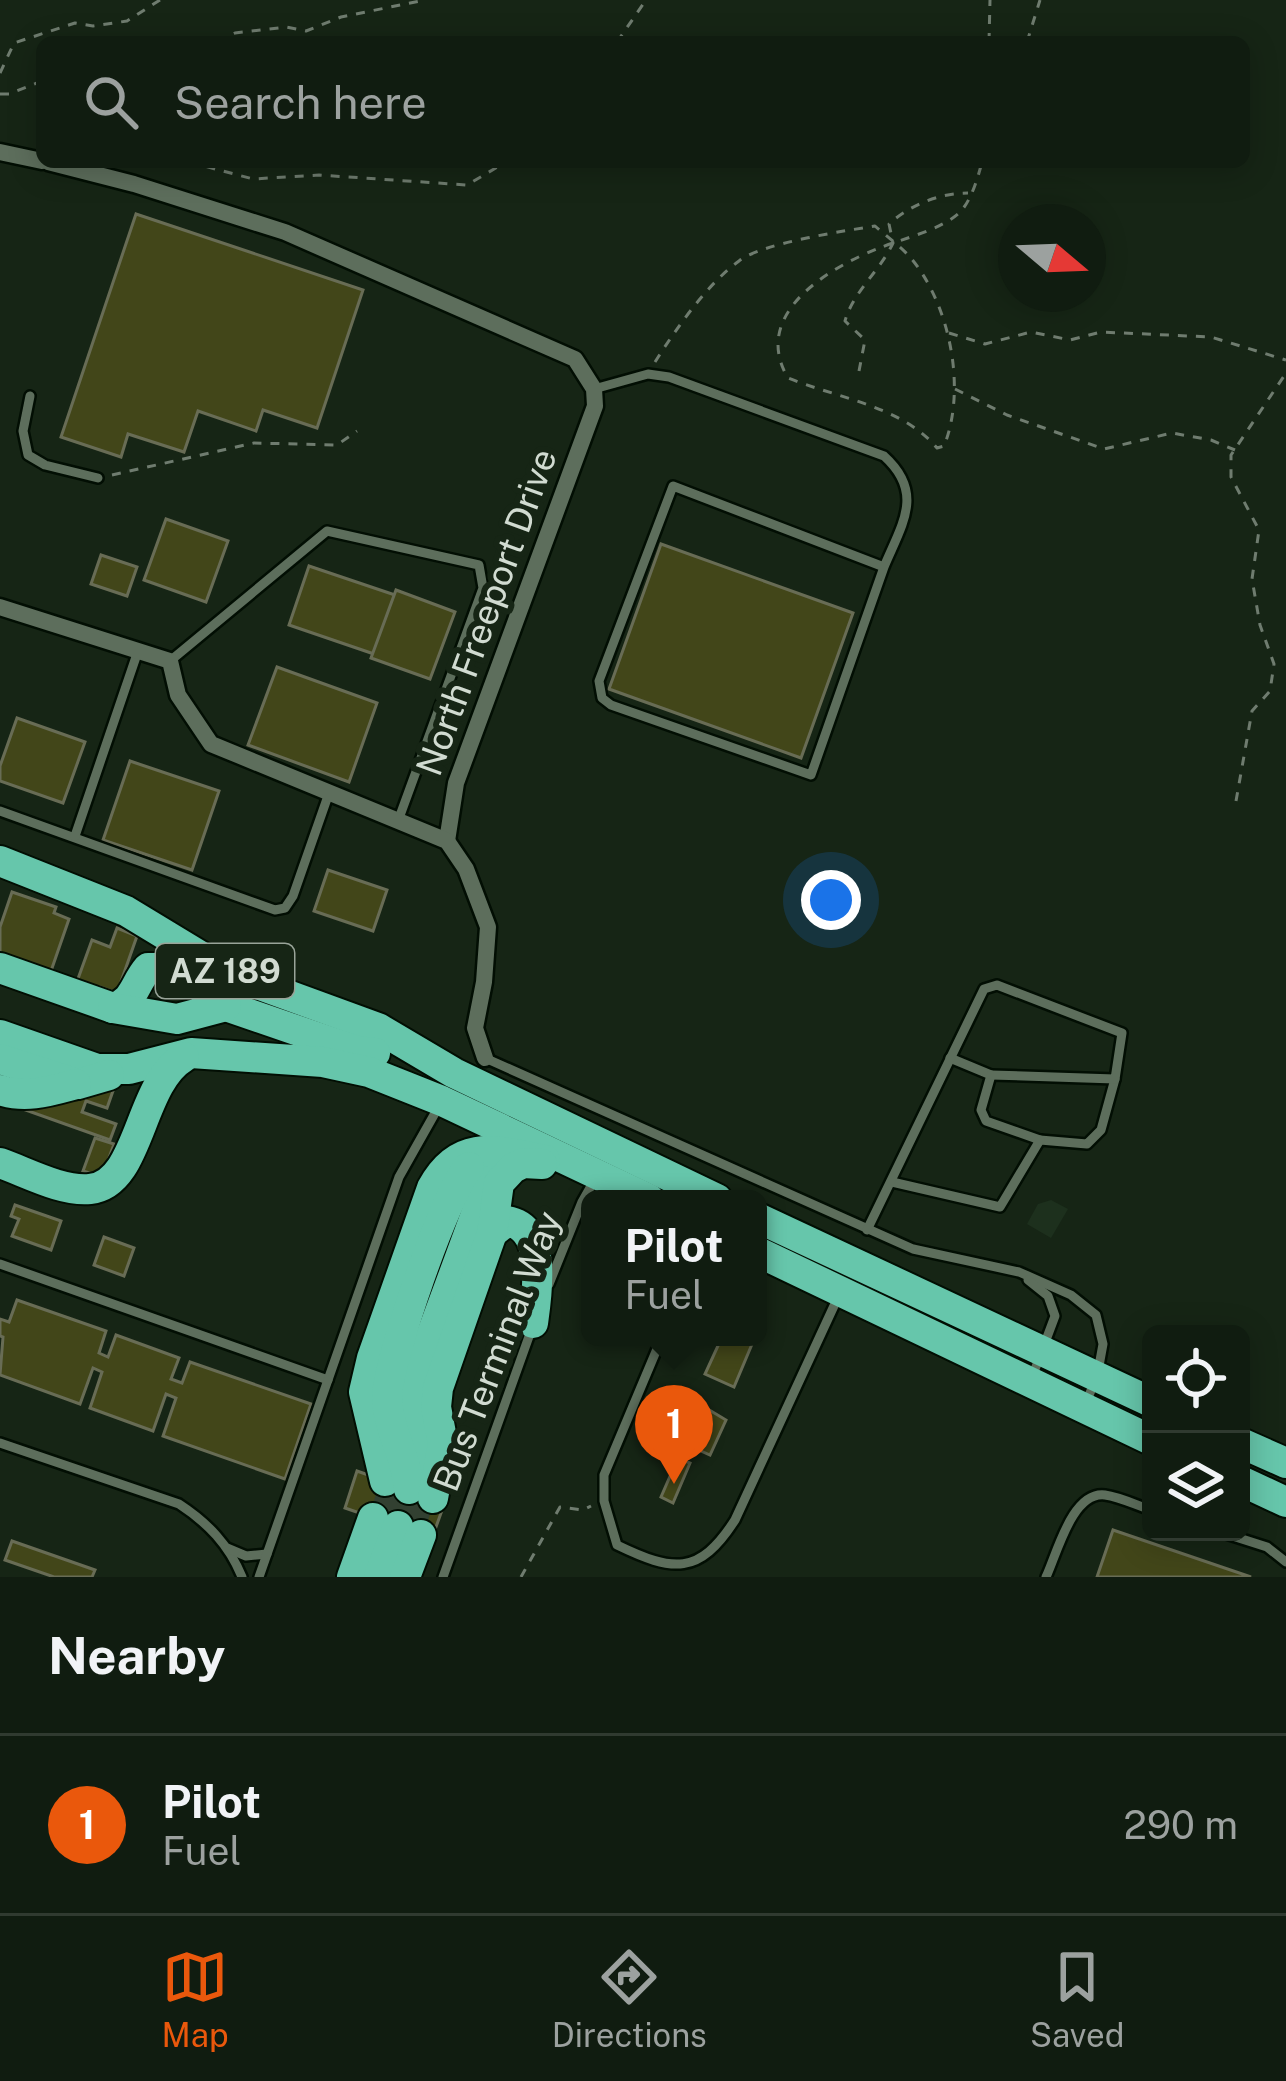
<!DOCTYPE html>
<style>
body{margin:0;font-family:"Public Sans",sans-serif;background:#192519;color:#f1f3f6}
.controls{position:absolute;right:36px;bottom:36px;display:grid;overflow:hidden;border-radius:18px;box-shadow:0 6px 30px #0003}
.controls button{width:108px;height:108px;display:grid;place-items:center;padding:0;border:0;border-bottom:3px solid #303a30;background:#101c10;color:#f1f3f6;font:60px sans-serif}
.compass{position:absolute;left:998px;top:204px;width:108px;height:108px;border-radius:50%;background:#101c10;box-shadow:0 6px 30px #0003;rotate:109deg}
.you{position:absolute;left:831px;top:900px;width:42px;height:42px;margin:-30px;border:9px solid #fff;border-radius:50%;background:#1a73e8;box-shadow:0 0 0 18px #1a73e833}
.badge{display:grid;place-items:center;width:78px;height:78px;border-radius:50%;background:#ea580c;color:#fff;font-size:39px;font-weight:700}
.pin{position:absolute;translate:-50% -99px;filter:drop-shadow(0 3px 6px #0008)}
.pin::after{content:'';position:absolute;top:63px;width:42px;height:36px;background:inherit;clip-path:polygon(0 0,100% 0,50% 100%)}
.popup{position:absolute;left:581px;top:1190px;width:186px;height:156px;box-sizing:border-box;display:grid;place-content:center;border-radius:18px;background:#101c10;filter:drop-shadow(0 3px 9px #0005);font-size:39px;white-space:nowrap;color:#9ca19f}
.popup b{font-size:45px;color:#f1f3f6}
.popup::after{content:'';position:absolute;left:50%;top:100%;margin-left:-24px;border:24px solid transparent;border-top-color:#101c10}
.list{margin:0;padding:0;list-style:none}
h2{display:flex;justify-content:space-between;align-items:center;height:156px;margin:0;padding:0 48px;font-size:51px}
h2 small{font-size:39px;font-weight:400;color:#9ca19f}
.list li{display:grid;grid-template-columns:78px 1fr auto;gap:36px;align-items:center;box-sizing:border-box;height:180px;padding:0 48px;border-top:3px solid #303a30}
.list b{display:block;font-size:45px;white-space:nowrap}
.list p{margin:0;font-size:39px;white-space:nowrap;color:#9ca19f}
.list em{font-size:39px;font-style:normal;color:#9ca19f}
.icon{flex:none;width:66px;height:66px;fill:none;stroke:currentColor;stroke-width:2;stroke-linecap:round;stroke-linejoin:round}
.map{position:relative;flex:none;width:1286px;height:1577px;overflow:hidden}
.search{position:absolute;background:#101c10;box-shadow:0 6px 30px #0003;left:36px;right:36px;top:36px;height:132px;display:flex;align-items:center;gap:30px;box-sizing:border-box;padding:0 42px;border-radius:18px;color:#9ca19f;font-size:45px}
.sheet{height:336px;background:#101c10}
nav{display:flex;justify-content:space-around;align-items:center;box-sizing:border-box;height:168px;border-top:3px solid #303a30;background:#101c10;font-size:33px;color:#9ca19f}
nav a{display:grid;justify-items:center;gap:6px}
nav .on{color:#ea580c}
.map>svg:first-child{display:block}
.built{fill:#1d301d}
.building{fill:#424619;stroke:#686c55;stroke-width:3}
.lines{fill:none;stroke-linecap:round;stroke-linejoin:round}
.highway-tunnel{stroke:#324031;stroke-width:30;stroke-dasharray:30 15;stroke-linecap:butt}
.lane-casing{stroke:#020e03;stroke-width:14}
.street-casing{stroke:#020e03;stroke-width:21}
.highway-casing{stroke:#020e03;stroke-width:34}
.path{stroke:#6f7c6f;stroke-width:3;stroke-dasharray:9 9;stroke-linecap:butt}
.lane{stroke:#5d6e5c;stroke-width:9}
.street{stroke:#5d6e5c;stroke-width:16}
.highway{stroke:#66c6ab;stroke-width:30}
.labels{text-anchor:middle;stroke-width:12;stroke-linejoin:round;paint-order:stroke}
.shield{fill:#162515;stroke:#99a499;stroke-width:3}
.shield-label{font-size:33px;font-weight:bold;fill:#d1dbd1}
.street-label{font-size:36px;fill:#d1dbd1;stroke:#162515}
</style>
<div class="map">
<svg width="1286" height="1577" viewBox="0 0 1286 1577">
<rect width="100%" height="100%" fill="#162515"/>
<!-- built -->
<polygon class="built" points="1051,1200 1068,1209 1051,1238 1027,1224 1038,1204"/>
<!-- building -->
<g class="building">
<polygon points="136,214 363,290 317,428 263,410 256,431 198,411 184,452 128,434 121,457 61,437"/>
<polygon points="166,519 228,541 206,602 144,580"/>
<polygon points="661,544 853,613 801,758 609,689"/>
<polygon points="101,555 137,567 127,596 91,584"/>
<polygon points="309,566 395,595 374,654 289,625"/>
<polygon points="396,590 455,612 430,679 371,658"/>
<polygon points="277,667 377,703 349,782 248,745"/>
<polygon points="17,718 85,742 63,803 0,781 0,766"/>
<polygon points="130,761 219,791 192,870 103,840"/>
<polygon points="328,870 387,890 373,931 314,911"/>
<polygon points="12,892 56,907 54,913 69,919 51,971 0,953 0,927"/>
<polygon points="117,928 137,936 117,993 100,987 98,994 75,987 92,940 110,947"/>
<polygon points="0,1042 114,1088 107,1108 86,1101 82,1112 116,1124 110,1140 0,1101"/>
<polygon points="95,1138 114,1144 102,1177 83,1171"/>
<polygon points="15,1205 61,1221 51,1250 12,1236 19,1219 11,1216"/>
<polygon points="104,1237 134,1248 124,1276 94,1265"/>
<polygon points="17,1300 106,1331 99,1353 108,1357 116,1335 179,1358 171,1379 182,1383 190,1362 311,1404 285,1479 163,1436 176,1398 166,1394 153,1431 90,1408 102,1372 93,1368 80,1404 0,1375 3,1337 0,1336 0,1319 9,1322"/>
<polygon points="722,1337 755,1337 734,1387 705,1374"/>
<polygon points="696,1402 726,1420 710,1455 672,1438 682,1408"/>
<polygon points="678,1458 690,1463 673,1503 661,1497"/>
<polygon points="357,1471 445,1502 432,1538 345,1508"/>
<polygon points="1113,1530 1251,1577 1097,1577"/>
<polygon points="12,1541 95,1570 92,1577 54,1577 5,1560"/>
</g>
<g class="lines">
<!-- highway-tunnel -->
<g class="highway-tunnel">
<polyline points="383,1521 395,1485"/>
<polyline points="409,1530 421,1494"/>
</g>
<!-- lane casing -->
<g class="lane-casing">
<g id="lane">
<path d="M594,389L648,374L669,377L884,456C925,493 902,524 884,567L673,486L599,681L602,698L611,705L811,775L884,567"/>
<polyline points="30,396 23,431 28,455 45,465 98,478"/>
<polyline points="170,661 327,531 479,565 483,588 398,821"/>
<polyline points="0,811 275,910 285,908 293,896 329,793"/>
<polyline points="75,836 138,651"/>
<polyline points="485,1058 913,1249 1019,1272 1071,1295 1096,1315 1103,1344 1097,1377 1086,1402"/>
<polyline points="1040,1140 1087,1144 1101,1130 1115,1079"/>
<polyline points="892,1182 1000,1207 1040,1140 986,1121 981,1110 991,1075 950,1058"/>
<polyline points="867,1230 984,989 997,985 1122,1033 1115,1079 991,1075"/>
<polyline points="0,1264 328,1380"/>
<polyline points="1028,1280 1048,1296 1055,1316 1031,1380"/>
<polyline points="549,1284 582,1202 595,1179"/>
<path d="M662,1337L604,1475V1501L617,1545C673,1572 699,1576 735,1520L839,1295"/>
<path d="M0,1443L179,1504C208,1523 229,1545 242,1577"/>
<polyline points="1220,1532 1267,1547 1286,1562"/>
<polyline points="227,1548 246,1556 267,1554"/>
<polyline points="259,1577 399,1177 439,1106"/>
<polyline points="443,1577 532,1328"/>
<path d="M1046,1577C1057,1554 1072,1491 1105,1495C1120,1497 1136,1505 1151,1510"/>
</g>
</g>
<!-- street casing -->
<g class="street-casing">
<g id="street">
<polyline points="0,152 42,161"/>
<polyline points="48,162 134,184 285,232 575,359 594,389 595,406 456,783 447,841"/>
<polyline points="0,607 170,661 178,695 211,744 447,841 466,869 488,927 484,982 475,1028 485,1058"/>
</g>
</g>
<!-- highway casing -->
<g class="highway-casing">
<g id="highway">
<polyline points="0,861 126,911 230,974 378,1028 454,1073 717,1199"/>
<path d="M0,968L113,1008C135,1001 134,984 148,968H160L189,979L226,1006L357,1051L375,1053"/>
<polyline points="113,1008 177,1019 226,1006"/>
<polyline points="0,1035 97,1069 129,1069 191,1053 323,1062 369,1072 442,1101 649,1199"/>
<polyline points="0,1059 78,1084 109,1075"/>
<path d="M0,1090C26,1099 50,1091 76,1084"/>
<path d="M0,1163C26,1172 62,1192 90,1189C141,1184 138,1084 184,1057"/>
<polyline points="758,1218 1151,1402"/>
<path d="M492,1233L507,1221C548,1227 537,1294 533,1323"/>
<polyline points="758,1252 1151,1440"/>
<polyline points="1241,1443 1286,1463"/>
<polyline points="419,1471 423,1448 413,1411 416,1377 489,1179"/>
<path d="M385,1481L364,1392L372,1358L432,1188C459,1138 496,1150 545,1160"/>
<polyline points="1241,1481 1286,1502"/>
<path d="M409,1489C407,1457 388,1430 387,1398C387,1363 446,1191 469,1167"/>
<polyline points="433,1498 443,1444 436,1407 438,1388 492,1233 499,1183 513,1168 523,1163 542,1164"/>
<polyline points="352,1577 373,1518"/>
<polyline points="379,1577 398,1526"/>
<polyline points="405,1577 421,1535"/>
</g>
</g>
<!-- path -->
<g class="path">
<polyline points="218,42 235,33 286,27 306,31 341,17 425,0"/>
<polyline points="617,42 646,0"/>
<polyline points="989,42 990,0"/>
<polyline points="1027,42 1040,0"/>
<polyline points="0,73 14,43 75,23 93,26 127,21 160,0"/>
<polyline points="0,94 9,94 42,81"/>
<polyline points="189,162 253,179 319,175 467,185 506,162"/>
<polyline points="949,333 985,344 1031,332 1070,340 1101,332 1211,337 1286,360"/>
<path d="M655,362C676,329 707,284 739,261C762,243 844,231 875,226C886,236 900,246 910,257C950,304 967,389 944,446L937,448C902,406 837,398 788,378C750,314 829,267 882,247C905,238 940,230 959,213C971,202 978,177 982,162"/>
<path d="M859,371L865,340L845,321C853,292 880,271 893,243L889,224C910,205 939,193 968,193"/>
<polyline points="955,389 1007,415 1104,449 1172,433 1211,440 1235,450"/>
<polyline points="112,475 254,443 337,445 357,431"/>
<polyline points="1236,801 1252,711 1270,691 1274,664 1260,625 1252,579 1259,530 1231,477 1231,455 1286,373"/>
<polyline points="521,1577 560,1507 583,1510 591,1506"/>
</g>
<!-- lane -->
<use href="#lane" class="lane"/>
<!-- street -->
<use href="#street" class="street"/>
<!-- highway -->
<use href="#highway" class="highway"/>
</g>
<g class="labels">
<!-- shield labels -->
<rect class="shield" x="156" y="944" width="138" height="54" rx="9"/>
<g class="shield-label">
<text x="225" y="983">AZ 189</text>
</g>
<!-- street labels -->
<g class="street-label">
<text transform="translate(486 612) rotate(-70)" y="13">North Freeport Drive</text>
<text transform="translate(497 1351) rotate(-69)" y="13">Bus Terminal Way</text>
</g>
</g>
</svg>
<div class="controls">
<button><svg class="icon" aria-label="locate" viewBox="0 0 24 24"><circle cx="12" cy="12" r="6"/><path d="M12 2v4M12 18v4M2 12h4M18 12h4"/></svg></button>
<button><svg class="icon" aria-label="layers" viewBox="0 0 24 24"><path d="M12 4l9 5-9 5-9-5zM3 14l9 5 9-5"/></svg></button>
</div>
<svg class="compass" viewBox="-18 -18 36 36"><path d="M0-13l5 13h-10z" fill="#e53935"/><path d="M0 13l5-13h-10z" fill="#9ca19f"/></svg>
<div class="you"></div>
<div class="pin badge" style="left:674px;top:1484px">1</div>
<div class="popup"><b>Pilot</b>Fuel</div>
<div class="search"><svg class="icon" aria-label="search" viewBox="0 0 24 24"><circle cx="10" cy="10" r="6"/><path d="M15 15l6 6"/></svg>Search here</div>
</div>
<section class="sheet">
<h2>Nearby<small></small></h2>
<ul class="list">
<li><span class="badge">1</span><div><b>Pilot</b><p>Fuel</p></div><em>290 m</em></li>
</ul>
</section>
<nav>
<a class="on"><svg class="icon" aria-label="map" viewBox="0 0 24 24"><path d="M3 6l6-2 6 2 6-2v14l-6 2-6-2-6 2zM9 4v14M15 6v14"/></svg>Map</a>
<a><svg class="icon" aria-label="directions" viewBox="0 0 24 24"><path d="M12 3l9 9-9 9-9-9zM9 14v-3h6M13 9l2 2-2 2"/></svg>Directions</a>
<a><svg class="icon" aria-label="saved" viewBox="0 0 24 24"><path d="M7 4h10v16l-5-4-5 4z"/></svg>Saved</a>
</nav>
